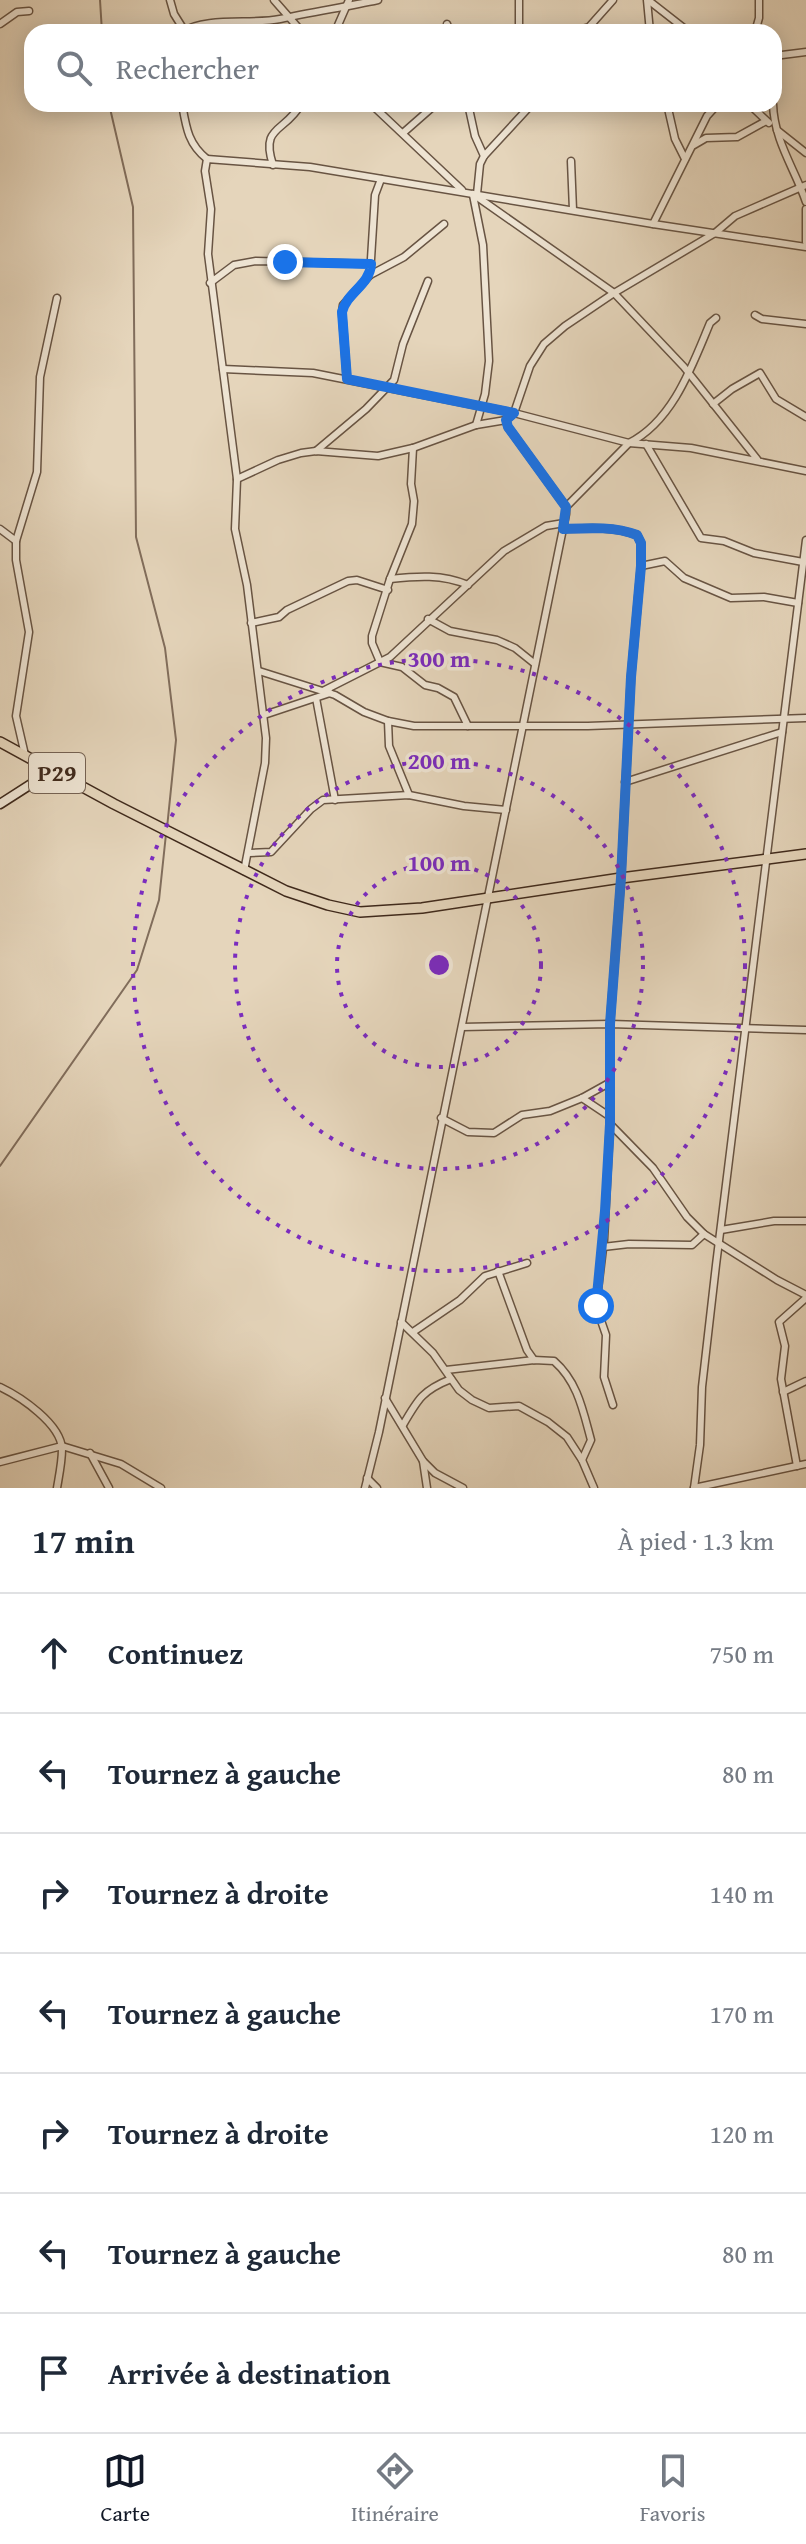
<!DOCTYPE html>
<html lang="fr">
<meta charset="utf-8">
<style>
body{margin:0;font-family:"Gentium Book Plus",serif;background:#f2f2f3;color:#1f2937}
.stop{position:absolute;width:24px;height:24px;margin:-18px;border:6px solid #1a73e8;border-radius:50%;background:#fff}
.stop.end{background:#1a73e8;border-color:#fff;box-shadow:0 2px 8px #0008}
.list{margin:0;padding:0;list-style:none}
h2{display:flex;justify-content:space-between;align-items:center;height:104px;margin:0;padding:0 32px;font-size:34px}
h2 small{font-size:26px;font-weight:400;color:#747a83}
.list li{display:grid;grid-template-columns:52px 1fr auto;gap:24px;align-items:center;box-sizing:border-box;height:120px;padding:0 32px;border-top:2px solid #e0e1e3}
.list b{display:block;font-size:30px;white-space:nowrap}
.list em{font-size:26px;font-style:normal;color:#747a83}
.icon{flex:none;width:44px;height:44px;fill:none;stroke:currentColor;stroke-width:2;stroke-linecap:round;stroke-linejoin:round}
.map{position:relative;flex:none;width:806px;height:1488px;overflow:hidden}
.search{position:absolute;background:#fff;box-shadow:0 4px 20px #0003;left:24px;right:24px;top:24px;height:88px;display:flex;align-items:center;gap:20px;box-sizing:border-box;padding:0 28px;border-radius:24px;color:#747a83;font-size:30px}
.sheet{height:944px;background:#fff}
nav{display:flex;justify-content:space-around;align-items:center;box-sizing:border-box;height:112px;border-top:2px solid #e0e1e3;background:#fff;font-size:22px;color:#747a83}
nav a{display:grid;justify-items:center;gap:4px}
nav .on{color:#111827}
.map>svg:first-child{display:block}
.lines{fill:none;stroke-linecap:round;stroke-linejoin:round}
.stream{stroke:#816d5b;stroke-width:2}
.street-casing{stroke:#685443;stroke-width:9}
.secondary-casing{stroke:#3f291b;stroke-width:11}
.primary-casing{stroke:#3f291b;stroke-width:12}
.street{stroke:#eee4d3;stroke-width:6}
.secondary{stroke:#eee4d3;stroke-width:8}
.primary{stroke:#e5d5bb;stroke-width:9}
.route{stroke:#1a73e8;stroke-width:10}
.ring{fill:none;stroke:#7b2cbf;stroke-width:4;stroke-dasharray:4 8}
.labels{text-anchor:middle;stroke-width:7;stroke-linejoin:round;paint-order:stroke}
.shield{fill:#eee4d3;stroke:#746152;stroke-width:2}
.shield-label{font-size:24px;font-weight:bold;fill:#3f291b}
.centre{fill:#7b2cbf;stroke:#eee4d3;stroke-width:4}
.ring-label{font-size:24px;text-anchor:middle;font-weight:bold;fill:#7b2cbf;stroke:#eee4d3;stroke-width:7;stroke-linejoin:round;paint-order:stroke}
</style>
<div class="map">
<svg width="806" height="1488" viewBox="0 0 806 1488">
<rect width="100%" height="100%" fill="#e5d5bb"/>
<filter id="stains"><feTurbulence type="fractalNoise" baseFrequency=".0025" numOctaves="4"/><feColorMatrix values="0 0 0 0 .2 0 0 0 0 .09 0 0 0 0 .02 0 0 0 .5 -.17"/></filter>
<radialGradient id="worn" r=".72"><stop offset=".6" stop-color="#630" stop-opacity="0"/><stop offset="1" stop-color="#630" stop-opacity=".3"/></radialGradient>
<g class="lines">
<!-- stream -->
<g class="stream">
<polyline points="100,0 102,32"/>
<polyline points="109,104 133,207 136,537 165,648 176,740 167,828"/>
<polyline points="0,1166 137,970 159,900 166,834"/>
</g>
<!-- street casing -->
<g class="street-casing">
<g id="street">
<polyline points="170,0 174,14 184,30"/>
<polyline points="274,0 302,32"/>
<polyline points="519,0 519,32"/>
<polyline points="647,0 650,32"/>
<polyline points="648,0 689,32"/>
<polyline points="0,24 17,12 29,11"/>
<polyline points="447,24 450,32"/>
<path d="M182,32C206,16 252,25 280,19C312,12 345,7 378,0"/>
<polyline points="335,32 349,0"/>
<polyline points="572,32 589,27 613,0"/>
<polyline points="755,32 759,18 759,0"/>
<polyline points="774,56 806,52"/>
<polyline points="774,94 778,55"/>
<path d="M182,104C186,127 188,144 207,159"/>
<polyline points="371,104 462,190"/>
<polyline points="468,104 475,136 484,156"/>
<polyline points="667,104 675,139 685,159"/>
<polyline points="749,104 769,123"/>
<path d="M773,104C774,141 795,169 806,202"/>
<polyline points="777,130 806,153"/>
<polyline points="403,133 436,104"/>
<polyline points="694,145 706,138 737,137 766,121"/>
<polyline points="571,161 573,210"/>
<path d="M273,165C260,125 285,133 301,104"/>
<polyline points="473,194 614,293 684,367 757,459"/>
<polyline points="477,194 480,164 484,156 532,104"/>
<polyline points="473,195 483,245 489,361 485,394 476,425"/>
<polyline points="806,209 806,242"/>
<polyline points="653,224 707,116 718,104"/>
<polyline points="370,275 404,257 444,224"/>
<polyline points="210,283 234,265 256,261 371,264"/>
<polyline points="755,315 762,319 806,324"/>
<polyline points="223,369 313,373 514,413 629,443 691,448 806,471"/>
<polyline points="347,379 342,312 343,305 370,275 375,195 381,179"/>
<polyline points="713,404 732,389 760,373 776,399 806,417"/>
<polyline points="646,444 701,538 724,541 754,553 803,562"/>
<polyline points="413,448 411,484 414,501 412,524 390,579 372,636 372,643 380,662 402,667 425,685 438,688 454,697 468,726"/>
<polyline points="316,451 366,409 394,380 403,344 428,281"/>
<polyline points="237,479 278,460 301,453 316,451 378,456 413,448 476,425 506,420"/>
<path d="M566,507L629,443C673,421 692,366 710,323L716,318"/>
<polyline points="0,529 16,541"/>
<path d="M563,529C587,528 614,526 637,535L641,543V566L631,677L621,878L610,1024V1124L604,1240L596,1306L606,1335L604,1377L613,1405"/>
<polyline points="641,566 665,561 684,578 731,598 764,597 798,603"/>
<path d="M390,579C417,576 442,574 468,585"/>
<polyline points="428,619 450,631 497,640 515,648 535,664"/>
<polyline points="251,623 279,617 287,610 348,581 357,580 388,590"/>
<polyline points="259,671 335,695 364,712 388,721 414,726 588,726 806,718"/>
<polyline points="323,691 390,657 504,551 546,526 564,523"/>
<polyline points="316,698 335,800"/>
<polyline points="264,715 330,693"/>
<polyline points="388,721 389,746 409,795"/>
<polyline points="25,755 16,716 29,632 16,560 16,541 37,472 40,377 57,298"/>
<polyline points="625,782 782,732"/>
<polyline points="249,853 271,852 311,809 323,800 409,795 464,806 506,810"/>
<polyline points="244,871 265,763 266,738 247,585 235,529 237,479 208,254 211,209 205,171 207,159 310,167 653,224 806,247"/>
<polyline points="462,1027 610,1024 806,1030"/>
<polyline points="582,1098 609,1116"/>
<polyline points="441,1118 468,1132 494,1133 522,1115 550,1111 582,1098 609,1083"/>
<polyline points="610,1124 653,1168 687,1217 704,1234 777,1280 806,1295"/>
<polyline points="721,1230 774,1221 806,1221"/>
<polyline points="603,1247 629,1244 692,1245 704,1234"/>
<polyline points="498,1271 527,1350 534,1360"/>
<polyline points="401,1322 433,1353 459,1390 472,1400 489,1408 519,1406 548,1422 567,1437 582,1460 594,1488"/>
<polyline points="413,1332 460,1300 485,1276 527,1263"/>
<path d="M446,1370L534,1360L554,1361C578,1382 583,1411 591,1440L582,1460"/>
<path d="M0,1387C21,1397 61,1424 62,1449C62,1462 59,1476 57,1488"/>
<polyline points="783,1392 806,1381"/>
<polyline points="385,1398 423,1461 435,1473 463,1488"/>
<path d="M403,1425C418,1399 423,1390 451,1379"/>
<polyline points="90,1453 109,1488"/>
<polyline points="423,1461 427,1488"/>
<polyline points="0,1462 62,1446 121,1464 161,1488"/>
<polyline points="797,1466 781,1379 785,1346 779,1322 806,1298"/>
<polyline points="367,1478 377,1488"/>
<polyline points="365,1488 379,1432 566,514 566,507 508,427 506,420 514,413 530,366 544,344 565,326 614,293 715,233 735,216 806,185"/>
<polyline points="694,1488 700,1445 702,1387 716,1265 806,540"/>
<polyline points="694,1488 806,1464"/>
</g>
</g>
<!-- secondary casing -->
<g class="secondary-casing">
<polyline id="secondary" points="0,804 53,770"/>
</g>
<!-- primary casing -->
<g class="primary-casing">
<polyline id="primary" points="0,742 114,804 286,891 328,905 360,912 422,908 621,878 806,854"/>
</g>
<!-- street -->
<use href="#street" class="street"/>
<!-- secondary -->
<use href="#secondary" class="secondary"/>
<!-- primary -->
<use href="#primary" class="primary"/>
</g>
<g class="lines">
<!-- route -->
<path class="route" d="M285,262L371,264C370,285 347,292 342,312L347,379L514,413L506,420L508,427L566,507L563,529C587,528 614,526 637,535L641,543V566L631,677L621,878L610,1024V1124L605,1211L596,1306"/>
</g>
<!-- distance rings -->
<g class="ring">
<circle cx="439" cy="965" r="102"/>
<circle cx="439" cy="965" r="204"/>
<circle cx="439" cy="965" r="306"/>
</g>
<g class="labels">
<!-- shield labels -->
<rect class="shield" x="29" y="753" width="56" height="40" rx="6"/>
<g class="shield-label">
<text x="57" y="781">P29</text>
</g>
</g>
<circle cx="439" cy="965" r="12" class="centre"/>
<g class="ring-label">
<text x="439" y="667">300 m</text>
<text x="439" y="769">200 m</text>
<text x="439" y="871">100 m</text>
</g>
<rect width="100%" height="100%" filter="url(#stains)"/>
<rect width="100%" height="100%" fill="url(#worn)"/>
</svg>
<div class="stop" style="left:596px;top:1306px"></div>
<div class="stop end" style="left:285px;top:262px"></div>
<div class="search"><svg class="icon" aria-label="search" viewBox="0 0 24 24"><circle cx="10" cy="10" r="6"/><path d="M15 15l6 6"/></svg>Rechercher</div>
</div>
<section class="sheet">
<h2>17 min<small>À pied · 1.3 km</small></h2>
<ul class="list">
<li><svg class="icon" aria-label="ahead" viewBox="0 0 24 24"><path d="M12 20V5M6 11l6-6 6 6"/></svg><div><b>Continuez</b></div><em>750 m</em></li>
<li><svg class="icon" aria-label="left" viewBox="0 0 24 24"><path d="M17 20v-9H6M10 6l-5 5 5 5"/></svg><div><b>Tournez à gauche</b></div><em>80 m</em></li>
<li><svg class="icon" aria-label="right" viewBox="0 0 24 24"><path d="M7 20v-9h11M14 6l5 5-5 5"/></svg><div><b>Tournez à droite</b></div><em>140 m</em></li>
<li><svg class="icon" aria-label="left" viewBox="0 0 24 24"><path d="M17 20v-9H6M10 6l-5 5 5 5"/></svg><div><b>Tournez à gauche</b></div><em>170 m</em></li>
<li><svg class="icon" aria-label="right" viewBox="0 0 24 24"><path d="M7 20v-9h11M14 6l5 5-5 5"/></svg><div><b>Tournez à droite</b></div><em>120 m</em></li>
<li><svg class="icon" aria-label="left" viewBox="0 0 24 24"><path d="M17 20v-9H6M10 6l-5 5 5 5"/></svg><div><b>Tournez à gauche</b></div><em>80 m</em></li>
<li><svg class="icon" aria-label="arrive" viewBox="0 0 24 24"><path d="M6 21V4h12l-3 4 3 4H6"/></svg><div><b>Arrivée à destination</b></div></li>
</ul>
</section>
<nav>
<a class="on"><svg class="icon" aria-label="map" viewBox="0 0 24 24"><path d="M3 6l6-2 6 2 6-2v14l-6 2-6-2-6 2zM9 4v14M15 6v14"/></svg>Carte</a>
<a><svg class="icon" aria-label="directions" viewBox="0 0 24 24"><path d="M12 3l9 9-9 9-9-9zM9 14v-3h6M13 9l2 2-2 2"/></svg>Itinéraire</a>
<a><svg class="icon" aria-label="saved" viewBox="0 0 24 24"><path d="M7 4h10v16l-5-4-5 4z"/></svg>Favoris</a>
</nav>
